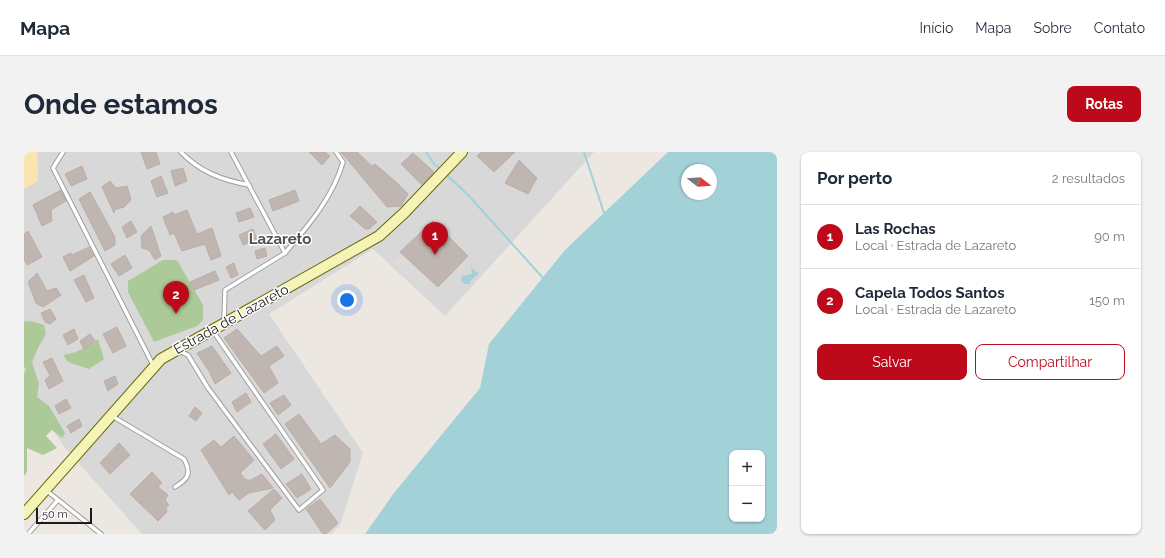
<!DOCTYPE html>
<html lang="pt">
<meta charset="utf-8">
<style>
body{margin:0;font-family:Raleway,sans-serif;background:#f2f2f3;color:#1f2937}
.controls{position:absolute;right:12px;bottom:12px;display:grid;overflow:hidden;border-radius:8px;box-shadow:0 1px 3px #0004}
.controls button{width:36px;height:36px;display:grid;place-items:center;padding:0;border:0;border-bottom:1px solid #e0e1e3;background:#fff;color:#1f2937;font:20px sans-serif}
.compass{position:absolute;left:657px;top:12px;width:36px;height:36px;border-radius:50%;background:#fff;box-shadow:0 1px 3px #0004;rotate:107deg}
.scale{position:absolute;left:12px;bottom:10px;width:56px;box-sizing:border-box;padding-left:4px;border:2px solid #1b1b1b;border-top:0;font-size:11px;line-height:14px;white-space:nowrap;color:#1b1b1b;-webkit-text-stroke:3px #fff;paint-order:stroke}
.you{position:absolute;left:323px;top:148px;width:14px;height:14px;margin:-10px;border:3px solid #fff;border-radius:50%;background:#1a73e8;box-shadow:0 0 0 6px #1a73e833}
.badge{display:grid;place-items:center;width:26px;height:26px;border-radius:50%;background:#bc0a1b;color:#fff;font-size:13px;font-weight:700}
.pin{position:absolute;translate:-50% -33px;filter:drop-shadow(0 1px 2px #0008)}
.pin::after{content:'';position:absolute;top:21px;width:14px;height:12px;background:inherit;clip-path:polygon(0 0,100% 0,50% 100%)}
.list{margin:0;padding:0;list-style:none}
h2{display:flex;justify-content:space-between;align-items:center;height:52px;margin:0;padding:0 16px;font-size:17px}
h2 small{font-size:13px;font-weight:400;color:#747a83}
.list li{display:grid;grid-template-columns:26px 1fr auto;gap:12px;align-items:center;box-sizing:border-box;height:64px;padding:0 16px;border-top:1px solid #e0e1e3}
.list b{display:block;font-size:15px;white-space:nowrap}
.list p{margin:0;font-size:13px;white-space:nowrap;color:#747a83}
.list em{font-size:13px;font-style:normal;color:#747a83}
.actions{display:flex;gap:8px;padding:12px 16px}
.actions a{flex:1;padding:9px 0;border:1px solid #bc0a1b;border-radius:8px;text-align:center;font-size:14px;color:#bc0a1b}
.actions .main{background:#bc0a1b;color:#fff}
.map{position:relative;flex:none;width:753px;height:382px;overflow:hidden;border-radius:8px}
header{display:flex;align-items:center;gap:24px;box-sizing:border-box;height:56px;padding:0 20px;background:#fff;border-bottom:1px solid #e0e1e3}
header strong{font-size:19px}
nav{display:flex;gap:22px;margin-inline-start:auto;font-size:14px}
.intro{display:flex;align-items:center;justify-content:space-between;box-sizing:border-box;height:96px;padding:0 24px}
h1{margin:0;font-size:28px}
.button{padding:10px 18px;border-radius:8px;background:#bc0a1b;color:#fff;font-size:14px;font-weight:700}
main{display:flex;gap:24px;padding:0 24px}
aside{flex:1;background:#fff;border-radius:8px;box-shadow:0 1px 3px #0004}
.map>svg:first-child{display:block}
.residential{fill:#d9d8d8}
.forest{fill:#abca97}
.sand{fill:#fbe4b0}
.parking{fill:#dbdbdb}
.water{fill:#a3d1d8;fill-rule:evenodd}
.lines{fill:none;stroke-linecap:round;stroke-linejoin:round}
.stream{stroke:#a3d1d8;stroke-width:2}
.building{fill:#c0b6b1;stroke:#bdada4}
.lane-casing{stroke:#9f9f9f;stroke-width:5.5}
.secondary-casing{stroke:#696a0a;stroke-width:12}
.lane{stroke:#fff;stroke-width:3.5}
.secondary{stroke:#f5f3b5;stroke-width:10}
.labels{text-anchor:middle;stroke-width:3;stroke-linejoin:round;paint-order:stroke}
.street-label{font-size:14px;fill:#1b1b1b;stroke:#fff}
.neighbourhood-label{font-size:15px;font-weight:bold;fill:#4e4e4e;stroke:#fff}
</style>
<header>
<strong>Mapa</strong>
<nav><a>Início</a><a>Mapa</a><a>Sobre</a><a>Contato</a></nav>
</header>
<div class="intro"><h1>Onde estamos</h1><a class="button">Rotas</a></div>
<main>
<div class="map">
<svg width="753" height="382" viewBox="0 0 753 382">
<rect width="100%" height="100%" fill="#ece7e1"/>
<!-- residential -->
<polygon class="residential" points="13,0 570,0 421,164 349,97 245,162 339,301 316,373 307,382 118,382 41,296 2,239 0,230 0,37 14,29"/>
<!-- forest -->
<g class="forest">
<polygon points="139,108 153,108 179,153 179,168 173,174 130,190 104,140 104,129"/>
<polygon points="0,168 1,170 7,169 20,173 22,182 15,194 8,210 15,232 13,245 25,254 41,281 38,286 28,278 22,284 33,296 19,303 3,296 3,320 0,324 0,222 2,218 0,214"/>
<path d="M74,187L80,207L65,217L44,210L39,203C53,201 63,195 74,187Z"/>
</g>
<!-- sand -->
<polygon class="sand" points="0,0 13,0 14,29 0,37"/>
<!-- parking -->
<polygon class="parking" points="377,103 406,130 398,138 370,111"/>
<!-- water -->
<g class="water">
<path d="M644,0H753V382H341L370,341L456,236L465,192L541,98ZM663,18H687V42H663ZM708,301H738V367H708Z"/>
<polygon points="447,115 455,122 448,127 445,132 440,132 437,128 438,124 448,122"/>
</g>
<g class="lines">
<!-- stream -->
<g class="stream">
<polyline points="402,0 410,12 417,17"/>
<polyline points="560,0 580,61"/>
<polyline points="421,21 446,45 519,126"/>
</g>
</g>
<!-- building -->
<g class="building">
<polygon points="117,0 132,0 136,12 123,17"/>
<polygon points="285,0 301,0 306,4 298,13"/>
<polygon points="317,0 333,0 348,14 351,12 372,30 384,42 377,54 363,55"/>
<polygon points="457,0 491,0 470,20 453,4"/>
<polygon points="389,1 410,20 398,33 377,12"/>
<polygon points="495,8 513,26 504,42 481,31"/>
<polygon points="58,14 63,27 47,34 41,22"/>
<polygon points="159,16 163,29 151,34 147,19"/>
<polygon points="137,24 144,41 133,45 127,29"/>
<polygon points="86,29 92,36 103,34 107,48 100,55 90,58 90,61 78,35"/>
<polygon points="37,38 42,49 27,58 28,69 18,74 9,53"/>
<polygon points="271,38 275,49 249,59 245,48"/>
<polygon points="66,40 91,85 91,93 81,99 55,47"/>
<polygon points="336,54 353,70 345,77 341,77 326,64"/>
<polygon points="226,56 230,65 215,70 212,61"/>
<polygon points="163,58 173,82 188,76 197,104 187,108 181,92 158,99 150,81 146,83 139,65 149,60 150,63"/>
<polygon points="107,69 113,80 103,86 98,75"/>
<polygon points="409,69 444,104 414,135 376,100"/>
<polygon points="127,74 137,104 131,108 125,98 118,96 117,84"/>
<polygon points="229,77 233,87 219,93 215,83"/>
<polygon points="4,79 18,105 3,113 0,107 0,82"/>
<polygon points="65,95 70,104 46,119 39,105 47,101 48,103"/>
<polygon points="241,96 243,104 233,107 231,99"/>
<polygon points="101,103 108,116 95,124 87,112"/>
<polygon points="210,111 214,123 207,126 202,115"/>
<polygon points="191,119 195,128 170,138 166,130"/>
<polygon points="13,121 23,139 32,136 37,143 19,155 12,151 4,130"/>
<polygon points="60,123 70,146 62,150 50,128"/>
<polygon points="26,157 32,167 26,172 21,170 17,161"/>
<polygon points="93,175 102,194 89,201 79,182"/>
<polygon points="50,177 54,187 44,193 39,183"/>
<polygon points="213,177 237,204 253,194 260,204 245,214 254,231 240,241 200,186"/>
<polygon points="66,182 71,189 60,197 56,189"/>
<polygon points="188,194 207,221 191,232 185,219 173,201"/>
<polygon points="28,206 39,229 25,237 21,228 26,224 19,210"/>
<polygon points="91,224 94,232 84,239 80,229"/>
<polygon points="222,241 227,250 213,260 208,250"/>
<polygon points="260,243 267,253 254,263 246,251"/>
<polygon points="42,247 47,256 35,262 31,254"/>
<polygon points="171,255 178,261 172,269 165,264"/>
<polygon points="275,262 297,292 311,283 326,297 326,310 306,336 261,272"/>
<polygon points="55,267 58,274 47,281 43,274"/>
<polygon points="252,282 270,307 257,317 239,292"/>
<polygon points="210,284 230,308 216,321 222,328 227,328 238,322 249,336 225,341 215,348 208,340 205,343 177,298 190,288 197,295"/>
<polygon points="95,291 106,303 86,322 76,311"/>
<polygon points="128,320 138,331 134,335 144,343 141,348 145,353 142,356 143,360 134,369 106,342"/>
<polygon points="278,322 287,337 273,346 262,332"/>
<polygon points="250,337 258,346 246,358 251,368 241,378 224,359"/>
<polygon points="296,347 314,371 302,382 299,382 282,357"/>
</g>
<g class="lines">
<!-- lane casing -->
<g class="lane-casing">
<g id="lane">
<polyline points="39,0 29,16 129,213"/>
<path d="M157,0C176,20 198,28 225,33"/>
<path d="M261,101C285,73 309,45 319,10L312,0"/>
<polyline points="200,169 201,138 261,101 207,0"/>
<polyline points="155,199 164,203 184,236 275,358 299,338 189,179"/>
<path d="M88,264L160,307C168,322 164,327 151,335"/>
<polyline points="23,339 77,382"/>
<polyline points="4,382 34,348"/>
</g>
</g>
<!-- secondary casing -->
<g class="secondary-casing">
<polyline id="secondary" points="0,362 137,207 355,84 380,61 438,0"/>
</g>
<!-- lane -->
<use href="#lane" class="lane"/>
<!-- secondary -->
<use href="#secondary" class="secondary"/>
</g>
<g class="labels">
<!-- street labels -->
<g class="street-label">
<text transform="translate(207 167) rotate(-29)" y="5">Estrada de Lazareto</text>
</g>
<!-- neighbourhood labels -->
<g class="neighbourhood-label">
<text x="256" y="92">Lazareto</text>
</g>
</g>
</svg>
<div class="controls">
<button>+</button>
<button>−</button>
</div>
<svg class="compass" viewBox="-18 -18 36 36"><path d="M0-13l5 13h-10z" fill="#e53935"/><path d="M0 13l5-13h-10z" fill="#747a83"/></svg>
<div class="scale">50 m</div>
<div class="you"></div>
<div class="pin badge" style="left:411px;top:103px">1</div>
<div class="pin badge" style="left:152px;top:162px">2</div>
</div>
<aside>
<h2>Por perto<small>2 resultados</small></h2>
<ul class="list">
<li><span class="badge">1</span><div><b>Las Rochas</b><p>Local · Estrada de Lazareto</p></div><em>90 m</em></li>
<li><span class="badge">2</span><div><b>Capela Todos Santos</b><p>Local · Estrada de Lazareto</p></div><em>150 m</em></li>
</ul>
<div class="actions"><a class="main">Salvar</a><a>Compartilhar</a></div>
</aside>
</main>
